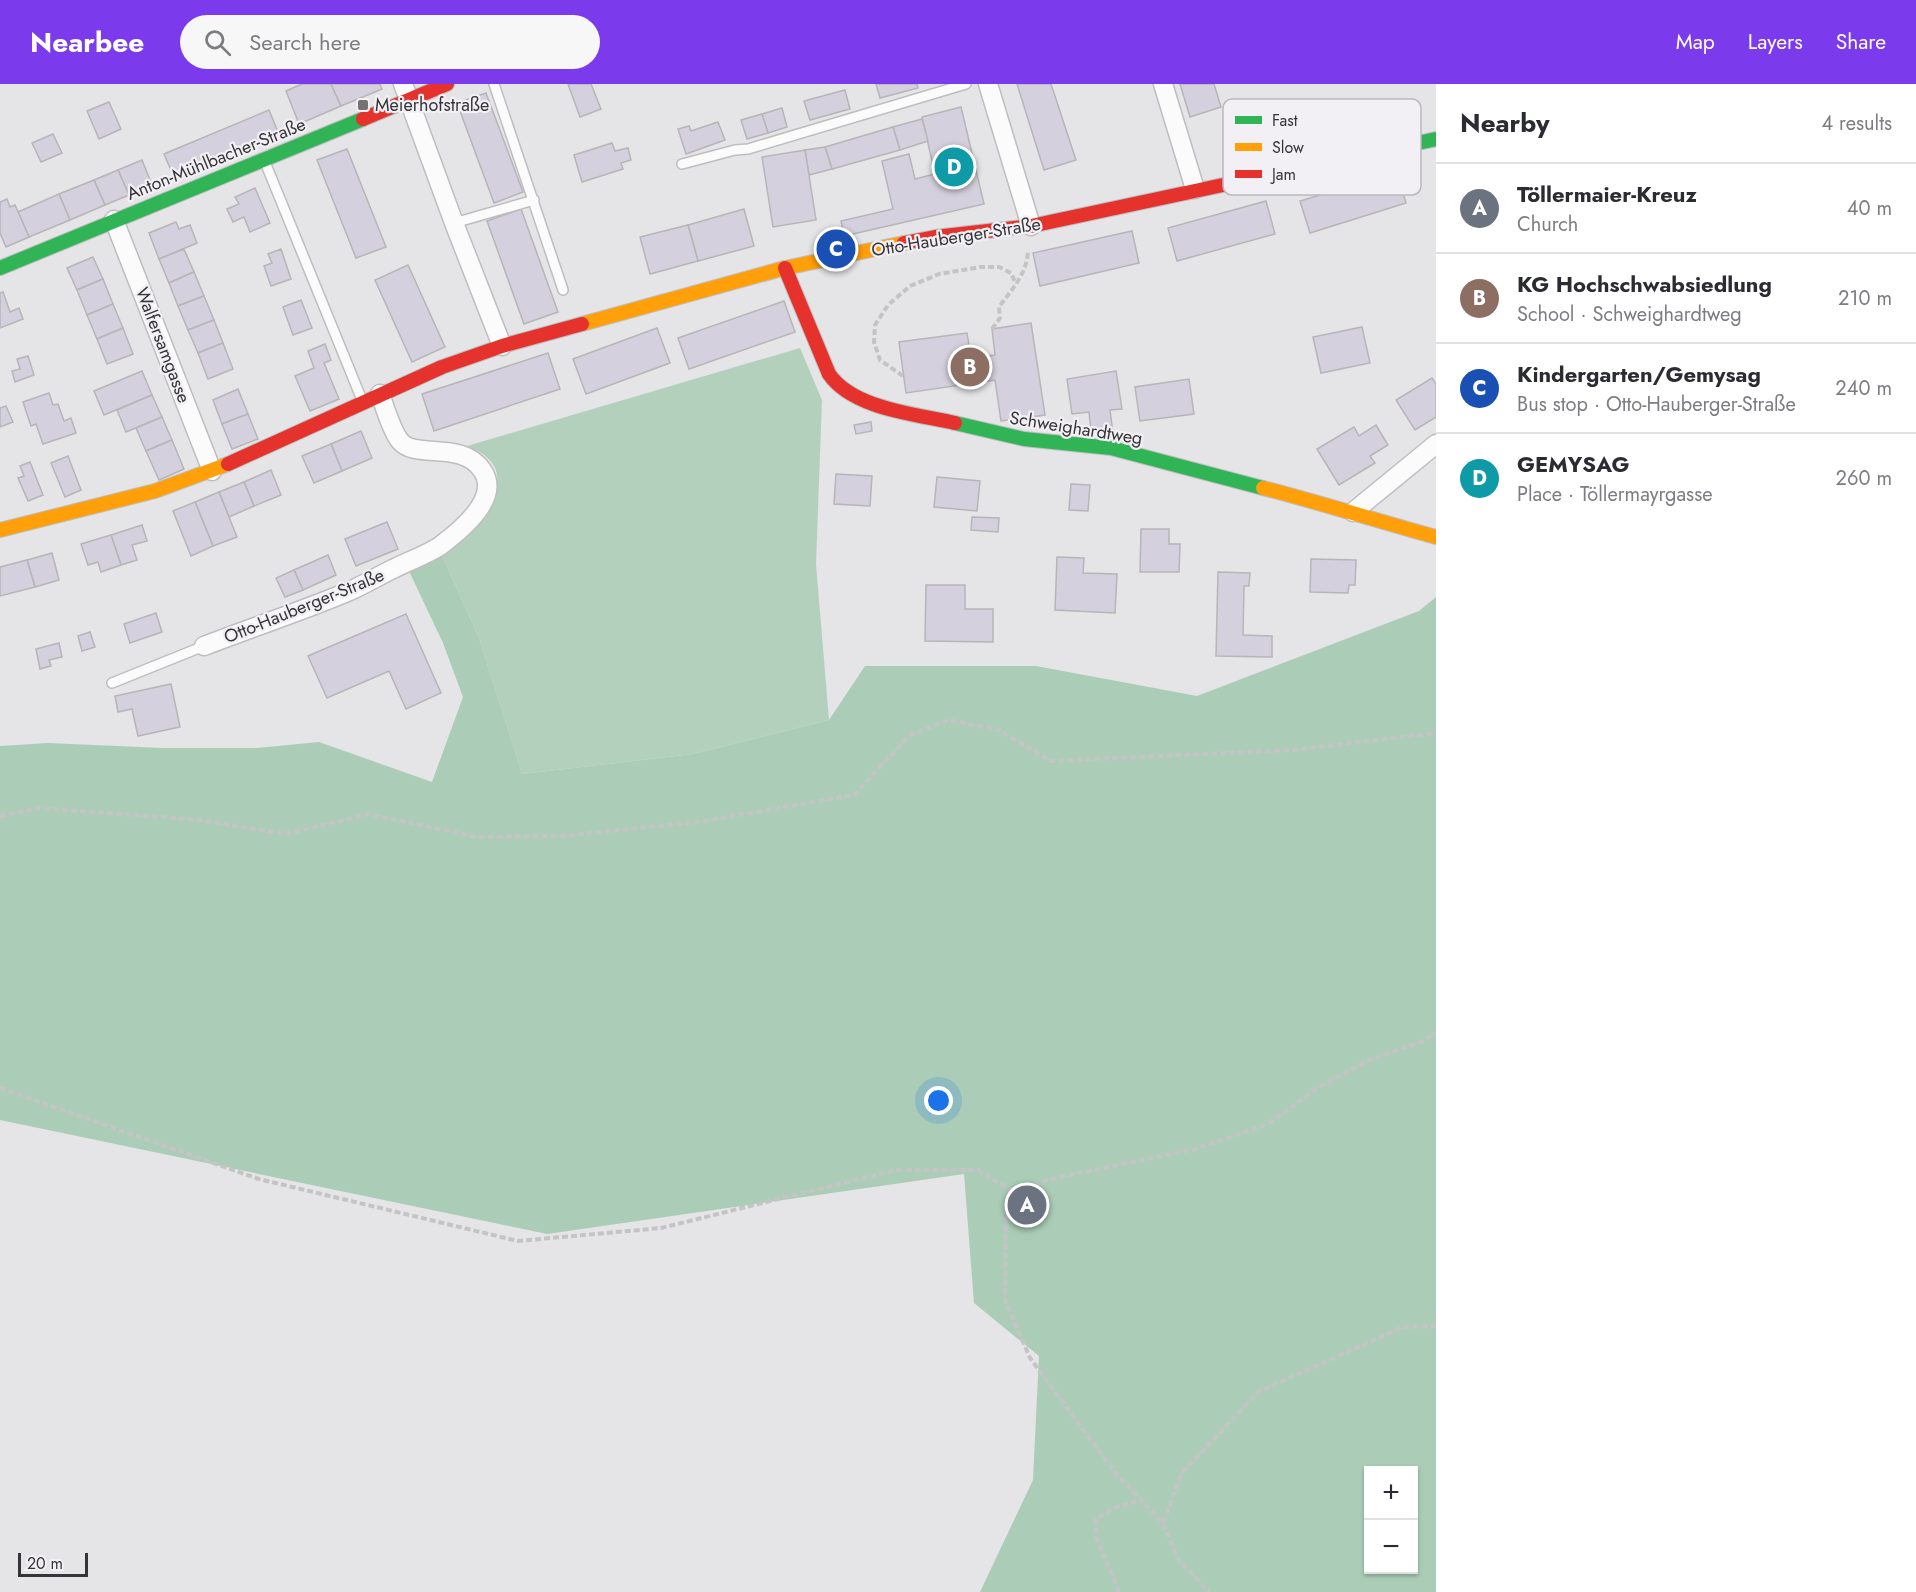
<!DOCTYPE html>
<meta charset="utf-8">
<style>
body{margin:0;font-family:Jost,sans-serif;background:#f7f7f7;color:#2b2b33}
.controls{position:absolute;right:18px;bottom:18px;display:grid;overflow:hidden;border-radius:0px;box-shadow:0 2px 4px #0004}
.controls button{width:54px;height:54px;display:grid;place-items:center;padding:0;border:0;border-bottom:2px solid #e1e1e2;background:#fff;color:#2b2b33;font:30px sans-serif}
.scale{position:absolute;left:18px;bottom:15px;width:70px;box-sizing:border-box;padding-left:6px;border:3px solid #353436;border-top:0;font-size:16px;line-height:21px;white-space:nowrap;color:#353436;-webkit-text-stroke:4px #f2f0f5;paint-order:stroke}
.you{position:absolute;left:939px;top:1017px;width:21px;height:21px;margin:-15px;border:4px solid #fff;border-radius:50%;background:#1a73e8;box-shadow:0 0 0 9px #1a73e833}
.badge{display:grid;place-items:center;width:39px;height:39px;border-radius:50%;background:#7c3aed;color:#fff;font-size:20px;font-weight:700}
.pin{position:absolute;translate:-50% -50%;border:3px solid #fff;box-shadow:0 2px 6px #0006}
.list{margin:0;padding:0;list-style:none}
h2{display:flex;justify-content:space-between;align-items:center;height:78px;margin:0;padding:0 24px;font-size:26px}
h2 small{font-size:20px;font-weight:400;color:#7c7c81}
.list li{display:grid;grid-template-columns:39px 1fr auto;gap:18px;align-items:center;box-sizing:border-box;height:90px;padding:0 24px;border-top:2px solid #e1e1e2}
.list b{display:block;font-size:22px;white-space:nowrap}
.list p{margin:0;font-size:20px;white-space:nowrap;color:#7c7c81}
.list em{font-size:20px;font-style:normal;color:#7c7c81}
.icon{flex:none;width:33px;height:33px;fill:none;stroke:currentColor;stroke-width:2;stroke-linecap:round;stroke-linejoin:round}
.map{position:relative;flex:none;width:1436px;height:1508px;overflow:hidden}
header{display:flex;align-items:center;gap:36px;box-sizing:border-box;height:84px;padding:0 30px;background:#7c3aed;color:#fff}
header strong{font-size:28px}
nav{display:flex;gap:33px;margin-inline-start:auto;font-size:21px}
.search{width:420px;height:54px;background:#f7f7f7;display:flex;align-items:center;gap:15px;box-sizing:border-box;padding:0 21px;border-radius:33px;color:#7c7c81;font-size:22px}
main{display:flex}
aside{flex:1;background:#fff}
.map>svg:first-child{display:block}
.green{fill:#b3d0bd}
.forest{fill:#abcdb7;fill-rule:evenodd}
.building{fill:#d5d0dd;stroke:#b6b5b7;stroke-width:1.5}
.lines{fill:none;stroke-linecap:round;stroke-linejoin:round}
.lane-casing{stroke:#bebec0;stroke-width:12}
.street-casing{stroke:#bebec0;stroke-width:21}
.fast-casing{stroke:#bebec0;stroke-width:16}
.slow-casing{stroke:#bebec0;stroke-width:16}
.jam-casing{stroke:#bebec0;stroke-width:16}
.path{stroke:#c4c4c5;stroke-width:4;stroke-dasharray:6 3;stroke-linecap:butt}
.lane{stroke:#fbfbfb;stroke-width:9}
.street{stroke:#fbfbfb;stroke-width:18}
.fast{stroke:#30b455;stroke-width:14}
.slow{stroke:#ff9f0a;stroke-width:14}
.jam{stroke:#e5322d;stroke-width:14}
.poi-dot{fill:#737274;stroke:#f2f0f5;stroke-width:2}
.labels{text-anchor:middle;stroke-width:4.5;stroke-linejoin:round;paint-order:stroke}
.poi-label{font-size:18px;fill:#353436;stroke:#f2f0f5;text-anchor:start}
.street-label{font-size:18px;fill:#353436;stroke:#f2f0f5}
.key{fill:#f2f0f5;stroke:#b9b8bc;stroke-width:1.5}
.key-label{font-size:16px;fill:#353436}
</style>
<header>
<strong>Nearbee</strong>
<div class="search"><svg class="icon" aria-label="search" viewBox="0 0 24 24"><circle cx="10" cy="10" r="6"/><path d="M15 15l6 6"/></svg>Search here</div>
<nav><a>Map</a><a>Layers</a><a>Share</a></nav>
</header>
<main>
<div class="map">
<svg width="1436" height="1508" viewBox="0 0 1436 1508">
<rect width="100%" height="100%" fill="#e5e4e6"/>
<!-- green -->
<path class="green" d="M800,264L822,316L816,480L829,636L693,670L522,690L479,554L441,469C463,448 524,401 484,371C479,367 473,365 467,362Z"/>
<!-- forest -->
<path class="forest" d="M441,469L479,554L522,690L693,670L829,636L865,582H1036L1197,612L1419,527L1436,513V1508H980L1033,1396L1039,1272L974,1219L964,1090L547,1150L0,1036V662L48,659L163,664H257L319,658L432,698L463,613L443,559L408,485ZM1368,1386H1414V1486H1368Z"/>
<!-- building -->
<g class="building">
<polygon points="302,0 331,0 341,22 299,40 286,7"/>
<polygon points="331,0 380,0 382,5 341,22"/>
<polygon points="568,0 591,0 601,25 580,33"/>
<polygon points="876,0 917,0 918,4 880,14"/>
<polygon points="1017,0 1051,0 1076,76 1044,86"/>
<polygon points="1180,0 1214,0 1221,23 1190,33"/>
<polygon points="845,6 850,25 810,36 804,17"/>
<polygon points="486,9 523,108 494,119 457,19"/>
<polygon points="109,18 121,45 99,55 87,27"/>
<polygon points="961,23 984,120 844,152 841,137 893,125 882,77 909,70 915,95 935,90 922,33"/>
<polygon points="782,24 787,43 768,49 762,30"/>
<polygon points="269,26 278,48 173,91 164,70"/>
<polygon points="762,30 768,49 747,55 741,36"/>
<polygon points="922,35 928,57 900,66 893,43"/>
<polygon points="718,38 725,56 686,70 678,45 689,42 691,47"/>
<polygon points="893,43 900,66 832,85 825,63"/>
<polygon points="53,50 62,69 41,78 32,59"/>
<polygon points="612,59 615,67 628,64 631,76 621,79 623,85 582,98 574,71"/>
<polygon points="825,63 832,85 809,91 805,66"/>
<polygon points="347,65 386,163 356,174 317,76"/>
<polygon points="805,66 816,136 773,143 762,73"/>
<polygon points="142,76 152,101 129,111 118,86"/>
<polygon points="118,86 129,111 105,121 94,96"/>
<polygon points="1397,88 1406,119 1310,149 1300,117"/>
<polygon points="94,96 105,121 70,136 59,110"/>
<polygon points="255,104 270,139 250,148 244,133 233,138 227,125 239,120 235,113"/>
<polygon points="59,110 70,136 29,153 18,128"/>
<polygon points="7,115 10,123 15,121 29,153 6,163 0,149 0,118"/>
<polygon points="1266,117 1275,150 1177,177 1168,144"/>
<polygon points="521,125 558,228 524,240 487,137"/>
<polygon points="744,125 754,162 698,177 688,141"/>
<polygon points="176,138 179,145 190,141 197,159 159,175 149,149"/>
<polygon points="688,141 698,177 650,190 640,153"/>
<polygon points="1132,147 1139,179 1040,202 1033,169"/>
<polygon points="184,165 194,188 169,199 159,175"/>
<polygon points="281,165 291,195 271,202 264,182 272,179 268,170"/>
<polygon points="93,173 103,195 77,206 67,184"/>
<polygon points="408,181 445,263 412,278 375,196"/>
<polygon points="194,188 204,212 178,222 169,199"/>
<polygon points="103,195 113,220 87,231 77,206"/>
<polygon points="3,208 10,228 19,224 23,235 0,244 0,209"/>
<polygon points="204,212 214,236 188,246 178,222"/>
<polygon points="301,216 312,244 293,251 283,223"/>
<polygon points="784,217 795,248 689,285 678,254"/>
<polygon points="113,220 123,244 97,255 87,231"/>
<polygon points="214,236 223,259 198,269 188,246"/>
<polygon points="1031,239 1045,331 1001,337 995,296 906,309 899,258 967,249 971,274 995,271 992,245"/>
<polygon points="1362,243 1370,279 1321,289 1313,253"/>
<polygon points="123,244 133,270 107,280 97,255"/>
<polygon points="657,244 670,279 586,310 573,275"/>
<polygon points="223,259 233,285 208,295 198,269"/>
<polygon points="325,260 331,276 324,279 339,315 310,327 295,292 314,284 308,267"/>
<polygon points="548,269 560,305 434,347 422,310"/>
<polygon points="28,272 34,291 15,298 12,287 20,285 17,275"/>
<polygon points="142,287 152,311 104,331 94,307"/>
<polygon points="1116,287 1122,325 1110,326 1113,349 1091,347 1089,328 1072,330 1067,295"/>
<polygon points="1432,294 1436,300 1436,333 1415,346 1396,316"/>
<polygon points="1189,295 1194,330 1140,337 1135,303"/>
<polygon points="238,305 248,330 222,340 213,316"/>
<polygon points="49,309 53,321 58,320 64,337 71,334 76,349 43,360 36,340 31,342 23,318"/>
<polygon points="152,311 162,333 126,348 117,326"/>
<polygon points="6,322 13,338 0,343 0,324"/>
<polygon points="248,330 258,355 232,365 222,340"/>
<polygon points="162,333 172,356 146,367 136,344"/>
<polygon points="871,338 872,347 856,350 854,341"/>
<polygon points="1376,341 1388,361 1370,372 1375,379 1339,401 1317,365 1354,343 1359,352"/>
<polygon points="361,347 372,374 342,387 331,360"/>
<polygon points="172,356 184,385 159,396 146,367"/>
<polygon points="331,360 342,387 314,399 302,372"/>
<polygon points="68,372 81,406 65,413 51,379"/>
<polygon points="30,378 43,411 28,417 18,394 24,392 20,382"/>
<polygon points="271,386 281,411 254,422 244,398"/>
<polygon points="836,390 872,392 870,422 834,420"/>
<polygon points="937,393 980,397 977,427 934,423"/>
<polygon points="244,398 254,422 229,433 219,408"/>
<polygon points="1071,400 1090,401 1088,427 1069,426"/>
<polygon points="219,408 237,453 213,462 195,418"/>
<polygon points="195,418 213,462 191,472 173,427"/>
<polygon points="972,433 999,434 998,448 971,446"/>
<polygon points="387,438 398,465 356,482 345,455"/>
<polygon points="142,441 147,457 132,461 137,476 121,481 111,451"/>
<polygon points="1141,445 1169,445 1169,460 1180,460 1179,488 1140,488"/>
<polygon points="111,451 121,481 101,488 98,478 88,481 81,460"/>
<polygon points="52,469 59,496 35,503 27,476"/>
<polygon points="328,471 336,491 303,506 294,486"/>
<polygon points="1057,473 1084,474 1083,489 1117,490 1115,529 1055,526"/>
<polygon points="1311,475 1356,476 1355,501 1349,501 1348,509 1310,508"/>
<polygon points="27,476 35,503 0,512 0,483"/>
<polygon points="294,486 303,506 285,513 276,494"/>
<polygon points="1218,488 1250,489 1249,502 1244,502 1243,551 1272,552 1272,573 1216,572"/>
<polygon points="926,501 965,501 965,525 993,525 993,558 925,557"/>
<polygon points="156,529 162,548 130,559 124,540"/>
<polygon points="406,530 441,609 406,625 389,587 327,614 308,572"/>
<polygon points="90,548 95,563 82,567 78,552"/>
<polygon points="59,559 62,573 49,576 51,582 40,585 36,565"/>
<polygon points="171,600 180,643 138,652 132,625 118,628 115,612"/>
<polygon points="1020,1111 1035,1112 1033,1132 1019,1131"/>
</g>
<g class="lines">
<!-- lane casing -->
<g class="lane-casing">
<g id="lane">
<polyline points="494,0 563,206"/>
<polyline points="265,78 362,316"/>
<polyline points="682,80 735,66 748,65 966,0"/>
<polyline points="454,139 534,116"/>
<polyline points="112,599 204,562"/>
</g>
</g>
<!-- street casing -->
<g class="street-casing">
<g id="street">
<polyline points="403,0 454,139 502,262"/>
<polyline points="988,0 1031,142"/>
<polyline points="1163,0 1195,105"/>
<polyline points="114,136 212,387"/>
<polyline points="1353,428 1436,360"/>
<path d="M204,562C251,544 299,528 345,509C362,502 378,492 395,484C409,477 426,471 440,462C460,447 502,414 482,386C462,356 415,376 400,357C391,346 385,323 380,310"/>
</g>
</g>
<!-- fast casing -->
<g class="fast-casing">
<g id="fast">
<polyline points="1251,95 1436,55"/>
<polyline points="0,184 363,35"/>
<polyline points="955,339 1024,355 1111,364 1263,404"/>
</g>
</g>
<!-- slow casing -->
<g class="slow-casing">
<g id="slow">
<polyline points="582,240 785,184 904,159"/>
<path d="M1263,404C1321,419 1378,437 1436,453"/>
<polyline points="0,446 155,407 228,380"/>
</g>
</g>
<!-- jam casing -->
<g class="jam-casing">
<g id="jam">
<polyline points="363,35 447,0"/>
<polyline points="904,159 935,153 1031,142 1251,95"/>
<path d="M785,184L829,290C853,325 916,330 955,339"/>
<polyline points="228,380 442,283 502,262 582,240"/>
</g>
</g>
<!-- path -->
<g class="path">
<path d="M992,245L1000,234L999,223C1012,205 1027,190 1028,167"/>
<polyline points="903,292 880,276 874,258 875,241 888,221 910,202 939,190 980,183 999,183 1011,189 1016,200"/>
<polyline points="0,732 39,724 200,736 286,750 368,730 476,753 562,752 698,738 854,711 909,652 948,636 999,646 1051,677 1292,666 1436,649"/>
<polyline points="0,1004 259,1095 518,1157 661,1144 896,1086 978,1086 1013,1107 1055,1094 1195,1065 1266,1041 1316,1005 1367,977 1423,957 1436,949"/>
<polyline points="1013,1107 1006,1122 1005,1216 1030,1274 1117,1391 1163,1439 1179,1477 1209,1508"/>
<polyline points="1163,1439 1182,1389 1258,1308 1403,1243 1436,1242"/>
<polyline points="1119,1508 1097,1455 1095,1435 1115,1424 1141,1416"/>
</g>
<!-- lane -->
<use href="#lane" class="lane"/>
<!-- street -->
<use href="#street" class="street"/>
<!-- fast -->
<use href="#fast" class="fast"/>
<!-- slow -->
<use href="#slow" class="slow"/>
<!-- jam -->
<use href="#jam" class="jam"/>
</g>
<!-- markers -->
<rect class="poi-dot" x="357" y="15" width="12" height="12" rx="3"/>
<g class="labels">
<!-- poi labels -->
<g class="poi-label">
<text x="375" y="27">Meierhofstraße</text>
</g>
<!-- street labels -->
<g class="street-label">
<text transform="translate(216 75) rotate(-22)" y="6">Anton-Mühlbacher-Straße</text>
<text transform="translate(956 153) rotate(-9)" y="6">Otto-Hauberger-Straße</text>
<text transform="translate(163 261) rotate(69)" y="6">Walfersamgasse</text>
<text transform="translate(1076 344) rotate(9)" y="6">Schweighardtweg</text>
<text transform="translate(304 522) rotate(-22)" y="6">Otto-Hauberger-Straße</text>
</g>
</g>
<!-- legend -->
<rect x="1223" y="15" width="198" height="96" rx="9" class="key"/>
<rect x="1235" y="32" width="27" height="8" fill="#30b455"/>
<rect x="1235" y="59" width="27" height="8" fill="#ff9f0a"/>
<rect x="1235" y="86" width="27" height="8" fill="#e5322d"/>
<g class="key-label">
<text x="1272" y="42">Fast</text>
<text x="1272" y="69">Slow</text>
<text x="1272" y="96">Jam</text>
</g>
</svg>
<div class="controls">
<button>+</button>
<button>−</button>
</div>
<div class="scale">20 m</div>
<div class="you"></div>
<div class="pin badge" style="left:1027px;top:1121px;background:#6b7280">A</div>
<div class="pin badge" style="left:970px;top:283px;background:#8d6e63">B</div>
<div class="pin badge" style="left:836px;top:165px;background:#1a4fb4">C</div>
<div class="pin badge" style="left:954px;top:83px;background:#0f9aa8">D</div>
</div>
<aside>
<h2>Nearby<small>4 results</small></h2>
<ul class="list">
<li><span class="badge" style="background:#6b7280">A</span><div><b>Töllermaier-Kreuz</b><p>Church</p></div><em>40 m</em></li>
<li><span class="badge" style="background:#8d6e63">B</span><div><b>KG Hochschwabsiedlung</b><p>School · Schweighardtweg</p></div><em>210 m</em></li>
<li><span class="badge" style="background:#1a4fb4">C</span><div><b>Kindergarten/Gemysag</b><p>Bus stop · Otto-Hauberger-Straße</p></div><em>240 m</em></li>
<li><span class="badge" style="background:#0f9aa8">D</span><div><b>GEMYSAG</b><p>Place · Töllermayrgasse</p></div><em>260 m</em></li>
</ul>
</aside>
</main>
